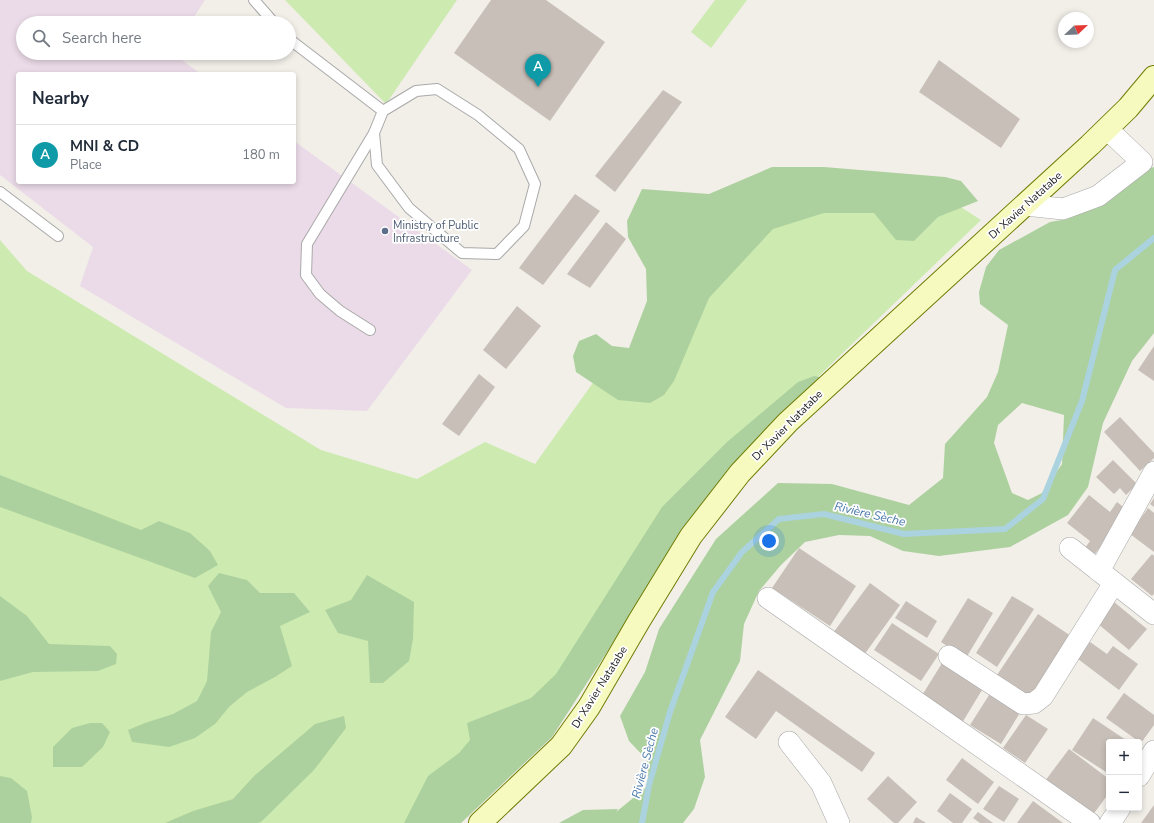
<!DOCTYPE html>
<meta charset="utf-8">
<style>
body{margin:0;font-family:"Nunito Sans",sans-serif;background:#f6f6f7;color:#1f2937}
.controls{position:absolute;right:12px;bottom:12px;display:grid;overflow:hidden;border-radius:4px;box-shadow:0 2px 6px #0003}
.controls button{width:36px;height:36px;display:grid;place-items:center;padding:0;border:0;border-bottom:1px solid #e0e1e3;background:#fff;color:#1f2937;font:20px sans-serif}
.compass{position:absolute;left:1058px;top:12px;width:36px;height:36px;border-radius:50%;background:#fff;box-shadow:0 2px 6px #0003;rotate:67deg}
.you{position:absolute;left:769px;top:541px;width:14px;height:14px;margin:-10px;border:3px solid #fff;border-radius:50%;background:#1a73e8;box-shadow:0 0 0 6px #1a73e833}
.badge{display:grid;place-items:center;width:26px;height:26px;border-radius:50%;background:#d40000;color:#fff;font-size:13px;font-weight:700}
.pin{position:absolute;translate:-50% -33px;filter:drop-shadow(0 1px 2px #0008)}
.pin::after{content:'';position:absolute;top:21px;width:14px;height:12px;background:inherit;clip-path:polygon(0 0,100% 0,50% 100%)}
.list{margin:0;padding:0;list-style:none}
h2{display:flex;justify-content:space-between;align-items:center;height:52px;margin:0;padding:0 16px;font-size:17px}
h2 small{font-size:13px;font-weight:400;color:#747a83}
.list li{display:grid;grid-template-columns:26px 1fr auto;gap:12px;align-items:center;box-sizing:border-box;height:60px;padding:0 16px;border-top:1px solid #e0e1e3}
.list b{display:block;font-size:15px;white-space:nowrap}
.list p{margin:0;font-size:13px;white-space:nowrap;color:#747a83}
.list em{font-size:13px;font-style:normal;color:#747a83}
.icon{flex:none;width:22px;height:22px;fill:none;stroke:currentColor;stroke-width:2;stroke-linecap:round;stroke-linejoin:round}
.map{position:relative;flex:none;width:1154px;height:823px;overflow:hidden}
.search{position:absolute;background:#fff;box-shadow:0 2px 6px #0003;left:16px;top:16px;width:280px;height:44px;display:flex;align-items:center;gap:10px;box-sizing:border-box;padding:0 14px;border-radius:22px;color:#747a83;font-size:15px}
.panel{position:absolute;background:#fff;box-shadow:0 2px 6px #0003;left:16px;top:72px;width:280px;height:112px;border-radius:4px}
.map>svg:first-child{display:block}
.industrial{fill:#ebdbe8}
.grass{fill:#cdebb0}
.forest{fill:#add19e;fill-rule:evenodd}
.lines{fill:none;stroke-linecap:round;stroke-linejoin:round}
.stream{stroke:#aad3df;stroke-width:6}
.building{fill:#c7bfb8}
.lane-casing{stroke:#a9a9a9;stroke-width:12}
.street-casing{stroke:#a9a9a9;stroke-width:22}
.secondary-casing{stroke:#707d05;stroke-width:24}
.lane{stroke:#fff;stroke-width:10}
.street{stroke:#fff;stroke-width:21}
.secondary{stroke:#f7fabf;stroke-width:22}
.service-dot{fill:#5c6f8a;stroke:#fff;stroke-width:1.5}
.labels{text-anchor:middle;stroke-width:3.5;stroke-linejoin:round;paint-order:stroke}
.street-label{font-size:11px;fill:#222;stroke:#fff}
.service-label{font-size:11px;fill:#4e5e75;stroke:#fff;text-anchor:start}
.water-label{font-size:12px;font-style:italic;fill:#4a7aab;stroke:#fff}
</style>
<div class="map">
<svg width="1154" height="823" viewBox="0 0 1154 823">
<rect width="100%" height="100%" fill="#f2efe9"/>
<!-- industrial -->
<polygon class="industrial" points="0,0 205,0 190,23 23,23 23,53 172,53 201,74 18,74 18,182 294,182 294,141 472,270 367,411 286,408 80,286 93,247 0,175"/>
<!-- grass -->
<g class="grass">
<polygon points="285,0 457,0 386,104"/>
<polygon points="715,0 747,0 711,48 691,32"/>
<polygon points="785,174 920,181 981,220 691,499 448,823 0,823 0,240 27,271 321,450 417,479 485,442 535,464 607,363 638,366"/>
</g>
<!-- forest -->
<g class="forest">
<polygon points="772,167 824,167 945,177 961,181 978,201 938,217 914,241 896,240 874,213 824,213 773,229 709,298 674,381 664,395 650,403 618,400 576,372 573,356 579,341 596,334 612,346 629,348 647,301 646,269 628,237 627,221 642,189 709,194"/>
<path d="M1154,167V333L1132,361L1103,423L1088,487L1068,515L1010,547L939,556L903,551L870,536L839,535L805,542L781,565L759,591L744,624L740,661L700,740L705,777L694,809L683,823H559L583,810L618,809L616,812L649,785L647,760L629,741L620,716L645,672L659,629L716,539L778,483L832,484L909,505L943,478L945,444L987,397L998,372L1008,325L980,304L979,292L986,267L999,250L1050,222L1067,219L1098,205L1140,171ZM1022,403L1064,415L1062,464L1042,493L1028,500L1012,493L994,443L998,425Z"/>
<polygon points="814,376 825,378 702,505 552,737 461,823 404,823 428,776 459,753 470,740 467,723 531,698 556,674 662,507 727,442 798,382"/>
<polygon points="0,475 141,530 159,521 190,533 210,551 218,565 195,578 0,507"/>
<polygon points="219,573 247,580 260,593 294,593 310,612 280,626 292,666 275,677 247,692 229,707 215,724 195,738 169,747 132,742 128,730 145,723 173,714 197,701 207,681 211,632 221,612 208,586"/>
<polygon points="367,575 414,602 413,639 409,661 383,683 370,683 368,641 338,633 325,610 351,600"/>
<polygon points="0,596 27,616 49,644 110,646 117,654 116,664 98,671 33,672 0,681"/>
<polygon points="344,716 346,728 314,770 261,822 257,823 165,823 193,811 233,799 254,776 315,724"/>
<polygon points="90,723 102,723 110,732 103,747 82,767 53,767 53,747 72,728"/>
<polygon points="0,776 11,778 27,791 32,817 31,823 0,823"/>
</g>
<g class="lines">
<!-- stream -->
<polyline class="stream" points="642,823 649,785 670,712 713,592 742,552 779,519 824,514 904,534 1005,529 1043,499 1082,401 1115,270 1154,238"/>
</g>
<!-- building -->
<g class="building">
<polygon points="491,0 546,0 605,42 550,121 454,53"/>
<polygon points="939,60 1020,119 1001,148 919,92"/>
<polygon points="663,90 682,102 615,192 595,176"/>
<polygon points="575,194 600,211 543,285 519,268"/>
<polygon points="606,222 626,239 590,288 567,274"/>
<polygon points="517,306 541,326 506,369 483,350"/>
<polygon points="1154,346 1154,381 1138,370"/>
<polygon points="479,374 495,387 459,436 442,424"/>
<polygon points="1120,417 1154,453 1154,458 1140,471 1104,432"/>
<polygon points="1113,460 1137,484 1126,495 1120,488 1114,494 1096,477"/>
<polygon points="1089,495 1110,512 1117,502 1128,511 1094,555 1085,548 1090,541 1067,523"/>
<polygon points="1154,498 1154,507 1150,504"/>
<polygon points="1148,508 1154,513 1154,552 1130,534"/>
<polygon points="799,548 856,586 830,626 772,588"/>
<polygon points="1152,554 1154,556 1154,594 1152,596 1131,579"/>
<polygon points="870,583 900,605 864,655 833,633"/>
<polygon points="1012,596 1034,609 997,667 976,653"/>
<polygon points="968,598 993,613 966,658 941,642"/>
<polygon points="906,601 937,621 927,638 895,618"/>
<polygon points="1114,602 1147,629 1129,650 1097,623"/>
<polygon points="1038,614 1074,638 1037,694 1024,697 995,678"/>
<polygon points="892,623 939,654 921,681 874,650"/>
<polygon points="1090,642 1107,654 1113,646 1138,664 1119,690 1078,659"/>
<polygon points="944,660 985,685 962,723 921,697"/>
<polygon points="758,670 875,753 862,772 776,711 756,739 725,717"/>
<polygon points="991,692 1021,711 1001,744 970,725"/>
<polygon points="1124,693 1154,715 1154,725 1141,743 1106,718"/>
<polygon points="1026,715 1048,729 1025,763 1003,748"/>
<polygon points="1093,718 1129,742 1109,742 1109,774 1072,750"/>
<polygon points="1069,749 1109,779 1109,793 1092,816 1045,781"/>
<polygon points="962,758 994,782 978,804 946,780"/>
<polygon points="888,776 917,802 898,823 894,823 867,799"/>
<polygon points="999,786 1019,799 1004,822 983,809"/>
<polygon points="950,793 972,809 962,823 953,823 937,811"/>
<polygon points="1033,801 1063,823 1017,823"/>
<polygon points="1154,805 1154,823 1141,823"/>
<polygon points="978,812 993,823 980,823 973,818"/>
<polygon points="916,817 926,823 913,823"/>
</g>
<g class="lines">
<!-- lane casing -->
<g class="lane-casing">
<g id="lane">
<polyline points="254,0 274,23"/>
<polyline points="289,39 383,111"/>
<polygon points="437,89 478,115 519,149 535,184 524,226 497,254 462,253 409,208 377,165 374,133 383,111 416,91"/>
<polyline points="0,192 58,236"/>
<polyline points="370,330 340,311 320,294 306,275 307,244 374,133"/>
</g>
</g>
<!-- street casing -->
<g class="street-casing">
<g id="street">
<polyline points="1025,205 1063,209 1098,196 1142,162 1107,129"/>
<polyline points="1070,548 1154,614"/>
<polyline points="1099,571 1154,472"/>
<polyline points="768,598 1090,823"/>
<polyline points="949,656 1023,704 1034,703 1043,696 1114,583"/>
<polyline points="789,742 821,783 839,823"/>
<polyline points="1139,776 1154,751"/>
<polyline points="1110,823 1120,808"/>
</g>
</g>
<!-- secondary casing -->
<g class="secondary-casing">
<polyline id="secondary" points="480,823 561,746 589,707 639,621 691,536 740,473 788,422 1090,145 1128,108 1154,77"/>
</g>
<!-- lane -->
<use href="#lane" class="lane"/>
<!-- street -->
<use href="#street" class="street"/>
<!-- secondary -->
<use href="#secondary" class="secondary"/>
</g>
<!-- markers -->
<circle class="service-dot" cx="385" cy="231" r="4"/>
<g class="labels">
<!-- street labels -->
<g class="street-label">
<text transform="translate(1025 205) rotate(-42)" y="4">Dr Xavier Natatabe</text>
<text transform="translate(787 425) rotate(-45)" y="4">Dr Xavier Natatabe</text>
<text transform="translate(599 687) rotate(-58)" y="4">Dr Xavier Natatabe</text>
</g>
<!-- service labels -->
<g class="service-label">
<text x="393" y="229">Ministry of Public<tspan x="393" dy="13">Infrastructure</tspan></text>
</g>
<!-- water labels -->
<g class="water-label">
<text transform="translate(870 514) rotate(13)" y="4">Rivière Sèche</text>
<text transform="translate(645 763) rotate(-75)" y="4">Rivière Sèche</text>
</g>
</g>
</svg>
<div class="controls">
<button>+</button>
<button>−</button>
</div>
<svg class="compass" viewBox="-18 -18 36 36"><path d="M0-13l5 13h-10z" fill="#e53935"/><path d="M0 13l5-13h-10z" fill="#747a83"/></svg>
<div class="you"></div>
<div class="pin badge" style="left:538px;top:87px;background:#0f9aa8">A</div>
<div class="search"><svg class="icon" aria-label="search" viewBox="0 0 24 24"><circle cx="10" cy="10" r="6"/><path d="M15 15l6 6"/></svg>Search here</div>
<section class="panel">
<h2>Nearby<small></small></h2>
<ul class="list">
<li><span class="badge" style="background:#0f9aa8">A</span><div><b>MNI &amp; CD</b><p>Place</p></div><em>180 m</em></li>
</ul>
</section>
</div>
